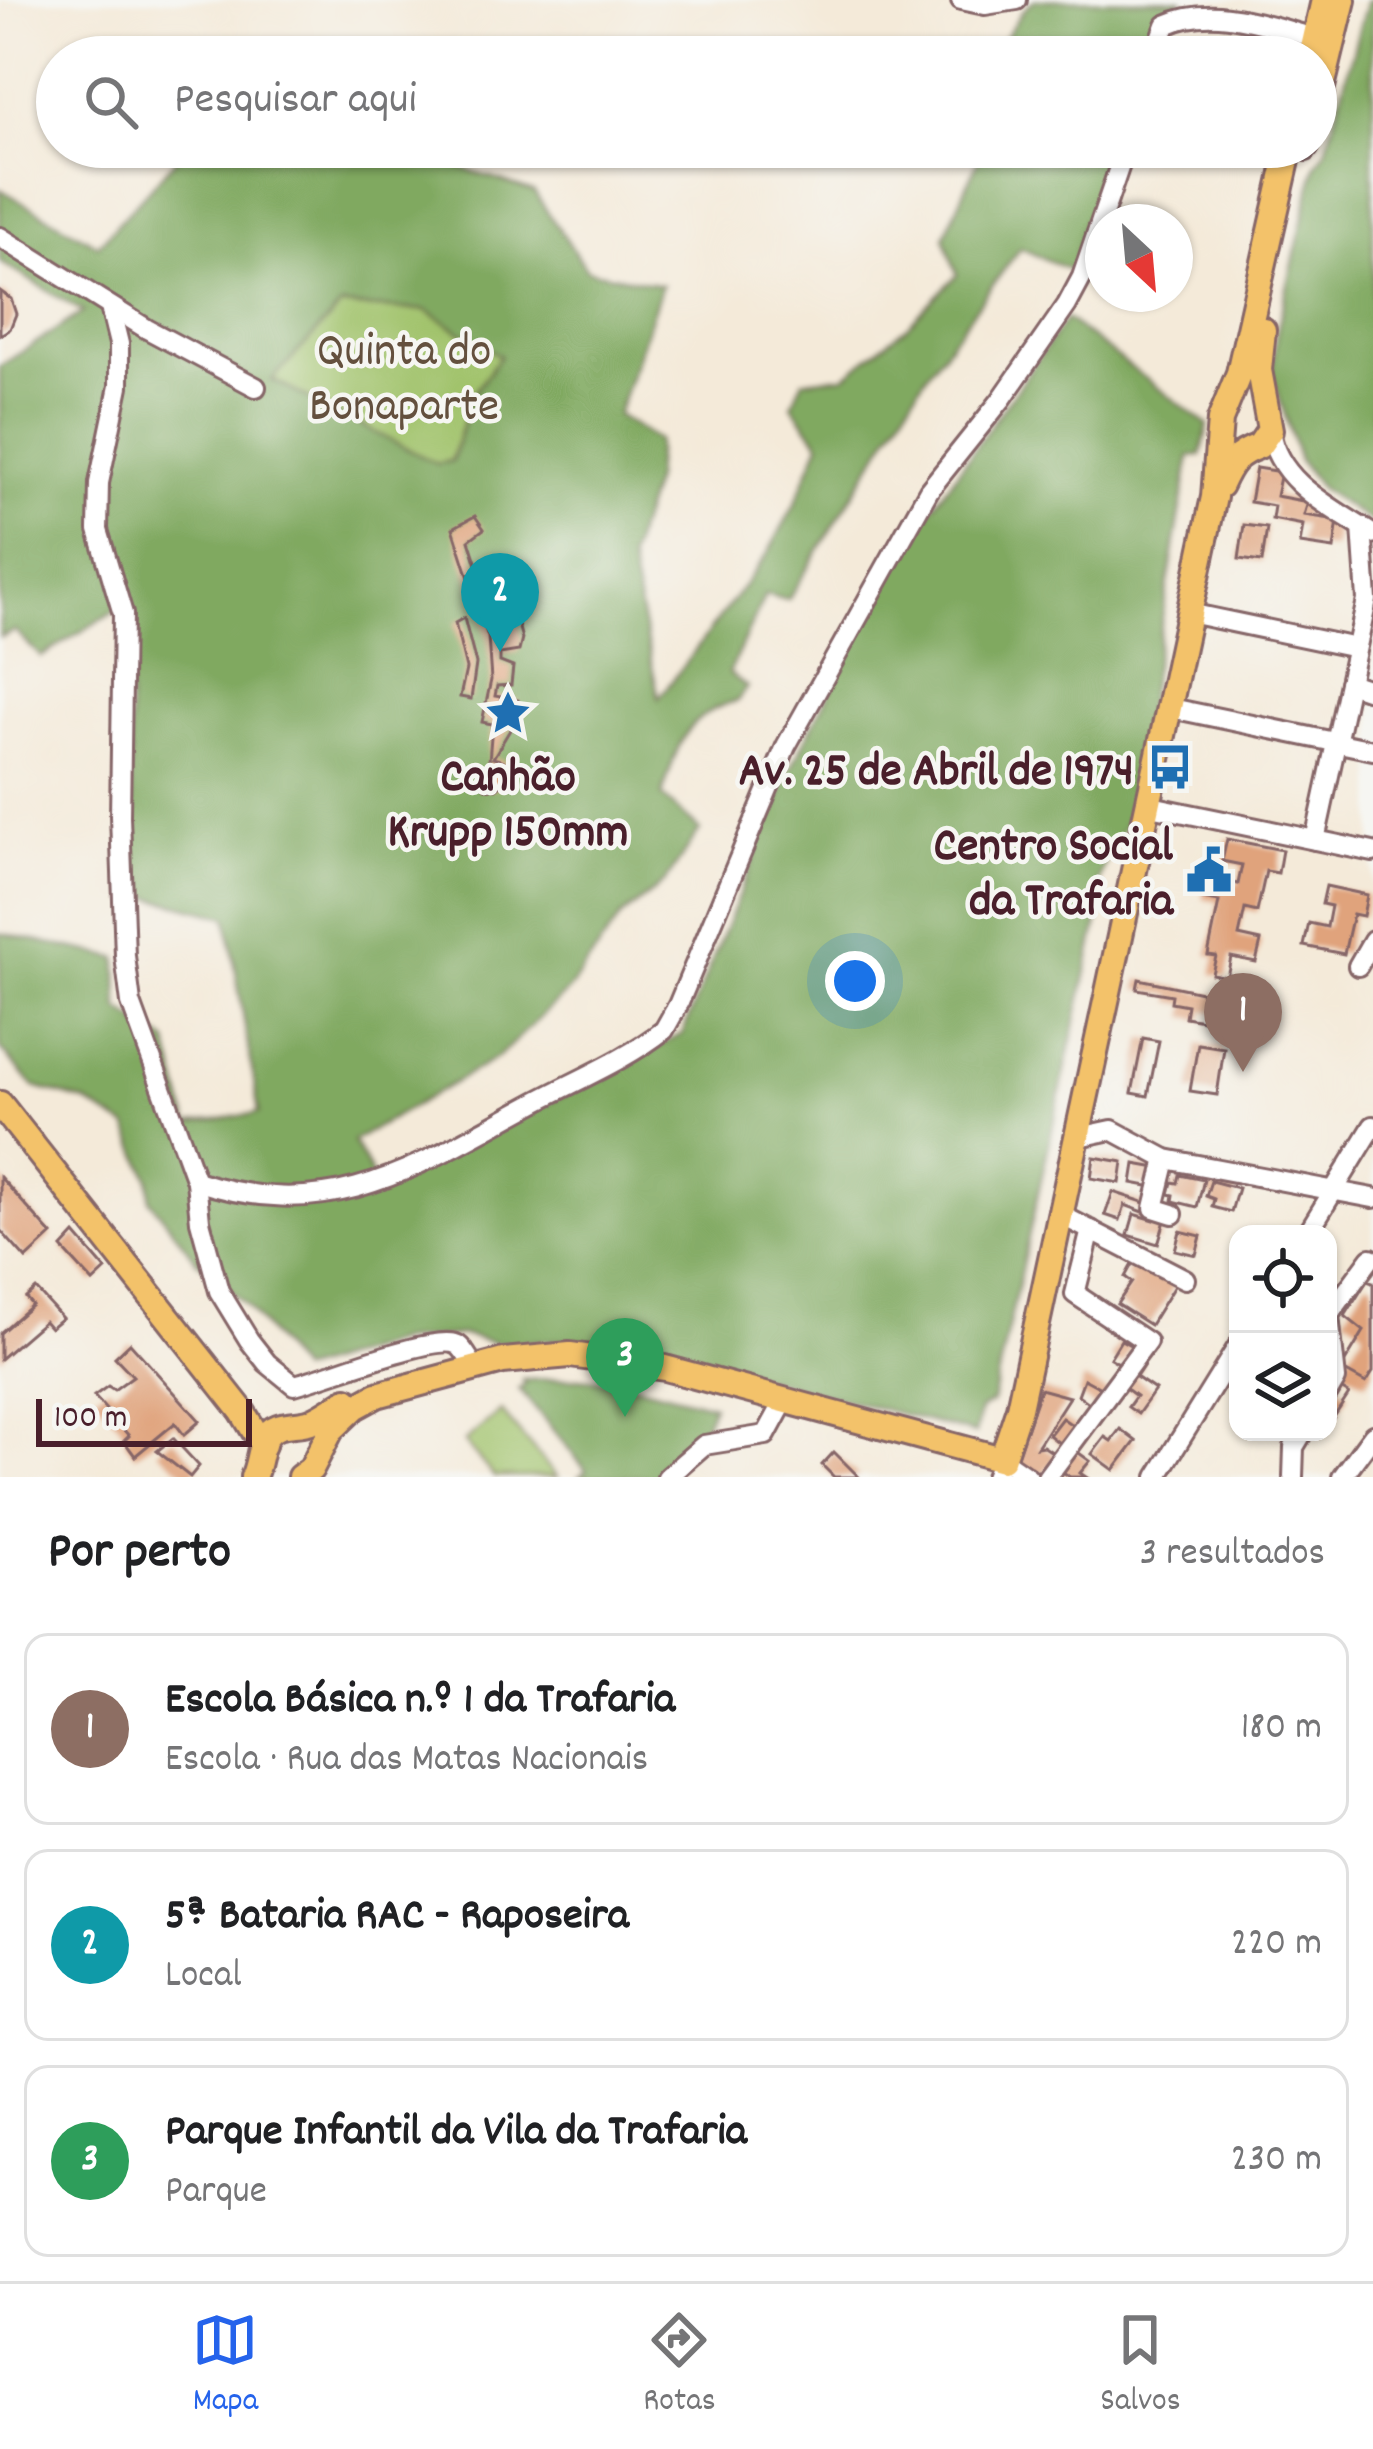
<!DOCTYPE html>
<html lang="pt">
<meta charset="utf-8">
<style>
body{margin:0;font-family:Dekko,sans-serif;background:#f6f6f6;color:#202124}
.controls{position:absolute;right:36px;bottom:36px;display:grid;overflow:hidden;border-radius:24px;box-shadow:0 3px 9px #0004}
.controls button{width:108px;height:108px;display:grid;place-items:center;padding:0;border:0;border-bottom:3px solid #e0e0e0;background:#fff;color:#202124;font:60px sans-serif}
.compass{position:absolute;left:1085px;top:204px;width:108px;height:108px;border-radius:50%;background:#fff;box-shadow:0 3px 9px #0004;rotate:154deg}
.scale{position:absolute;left:36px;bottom:30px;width:216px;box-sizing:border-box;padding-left:12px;border:6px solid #4a1f2b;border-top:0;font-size:33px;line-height:42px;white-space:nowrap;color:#4a1f2b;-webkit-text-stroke:9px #f6f6f2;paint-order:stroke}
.you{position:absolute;left:855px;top:981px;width:42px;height:42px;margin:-30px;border:9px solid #fff;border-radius:50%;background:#1a73e8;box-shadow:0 0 0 18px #1a73e833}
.badge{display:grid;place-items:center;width:78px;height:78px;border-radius:50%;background:#2563eb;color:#fff;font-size:39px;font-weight:700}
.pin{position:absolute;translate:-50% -99px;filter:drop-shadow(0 3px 6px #0008)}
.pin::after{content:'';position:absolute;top:63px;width:42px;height:36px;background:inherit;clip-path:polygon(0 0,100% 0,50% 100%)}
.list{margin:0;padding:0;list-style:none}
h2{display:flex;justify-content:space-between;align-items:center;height:156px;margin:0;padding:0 48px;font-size:51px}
h2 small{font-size:39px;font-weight:400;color:#757577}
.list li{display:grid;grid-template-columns:78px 1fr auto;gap:36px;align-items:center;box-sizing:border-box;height:192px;margin:0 24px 24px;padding:0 24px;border:3px solid #e0e0e0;border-radius:24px}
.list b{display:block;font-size:45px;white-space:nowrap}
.list p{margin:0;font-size:39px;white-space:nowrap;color:#757577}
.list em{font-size:39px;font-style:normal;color:#757577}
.icon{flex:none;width:66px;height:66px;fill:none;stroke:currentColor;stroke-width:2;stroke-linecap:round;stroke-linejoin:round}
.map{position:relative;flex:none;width:1373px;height:1477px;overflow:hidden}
.search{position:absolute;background:#fff;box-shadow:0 3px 9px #0004;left:36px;right:36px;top:36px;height:132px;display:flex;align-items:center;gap:30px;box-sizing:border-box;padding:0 42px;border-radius:66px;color:#757577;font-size:45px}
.sheet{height:804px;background:#fff}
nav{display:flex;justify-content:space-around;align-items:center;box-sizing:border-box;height:168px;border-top:3px solid #e0e0e0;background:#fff;font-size:33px;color:#757577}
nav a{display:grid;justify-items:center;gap:6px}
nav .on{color:#2563eb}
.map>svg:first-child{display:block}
.green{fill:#a1c36c;stroke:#76714c;stroke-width:3}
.forest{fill:#80a960;stroke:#656446;stroke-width:3;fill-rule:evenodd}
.building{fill:#e0a37b}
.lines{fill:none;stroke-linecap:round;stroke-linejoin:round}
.minor-casing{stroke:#866668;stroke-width:24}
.major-casing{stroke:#866668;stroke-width:30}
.minor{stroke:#fff;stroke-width:18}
.major{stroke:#f3c26a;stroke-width:24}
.labels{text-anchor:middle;stroke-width:9;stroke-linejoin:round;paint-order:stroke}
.park-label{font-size:48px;fill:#64503e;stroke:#f6f6f2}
.poi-label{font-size:48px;font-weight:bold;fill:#4a1f2b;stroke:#f6f6f2;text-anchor:end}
</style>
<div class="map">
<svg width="1373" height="1477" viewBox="0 0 1373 1477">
<rect width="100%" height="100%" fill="#f6f6f2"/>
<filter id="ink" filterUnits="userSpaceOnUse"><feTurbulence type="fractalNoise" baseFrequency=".00833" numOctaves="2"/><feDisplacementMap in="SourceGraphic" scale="24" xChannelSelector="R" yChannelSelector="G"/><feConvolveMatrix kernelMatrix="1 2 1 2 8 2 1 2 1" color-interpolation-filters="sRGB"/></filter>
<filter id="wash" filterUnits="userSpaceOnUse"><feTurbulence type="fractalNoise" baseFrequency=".004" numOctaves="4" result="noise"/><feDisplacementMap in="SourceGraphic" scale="48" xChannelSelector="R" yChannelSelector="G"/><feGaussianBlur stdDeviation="2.7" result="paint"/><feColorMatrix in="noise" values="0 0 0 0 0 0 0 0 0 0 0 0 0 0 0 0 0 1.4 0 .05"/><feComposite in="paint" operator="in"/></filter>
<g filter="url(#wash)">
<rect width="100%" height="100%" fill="#f4ead9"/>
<!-- green -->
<g class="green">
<polygon points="341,306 426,310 501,356 471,397 451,461 437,464 271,380"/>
<polygon points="501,1411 557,1477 494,1477 464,1442"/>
</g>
<!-- forest -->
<g class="forest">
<path d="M1035,0H1182L1178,8L1157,22L1146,57H989C1009,40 1015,12 1035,0Z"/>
<polygon points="1367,0 1373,0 1373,524 1321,489 1299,461 1272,374 1276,335 1316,164 1326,149"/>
<path d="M187,147H399L534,192L587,270L662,285L617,415L657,440L654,480L629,558L659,698L767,555L795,504L820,443L792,405L803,380L845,376L907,326L957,275L944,237L984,147H1113L1074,272L1020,248L929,371L788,600L765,595L729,673L747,687L737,701C683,714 677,748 662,796L700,830L666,881L621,917L569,990L498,1057L353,1141L380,1190L682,1034L790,770L898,556L1066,319L1208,425L1201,456H1190L1127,822C1109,850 1090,888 1098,922L992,1402L980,1410L975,1434L651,1348L581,1339L495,1343L463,1335L401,1341L299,1372L247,1306L196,1260L150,1200L149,1178L127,1127L84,1101L34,1087L0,1048V933L118,958L119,1009L168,1042L189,1124L259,1113L227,917L134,893L127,603L41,657L15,631L0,637V366L83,312L0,262V189L98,245ZM341,306L426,310L500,356L471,397L452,461L437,464L272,380Z"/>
<polygon points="579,1378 627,1383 713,1405 702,1430 698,1429 689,1445 655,1477 579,1477 586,1470 519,1389 525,1385 523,1380"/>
</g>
<g id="blocks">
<!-- building -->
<g class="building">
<polygon points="0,291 11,299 16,314 10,329 0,335"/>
<polygon points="1256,468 1281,472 1276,496 1308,502 1304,515 1338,520 1334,549 1300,544 1303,525 1272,519 1274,506 1250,502"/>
<polygon points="475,516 484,529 469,540 487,596 501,592 504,618 516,617 522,639 519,651 500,654 500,662 513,667 511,685 497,686 495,696 518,700 519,715 493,758 504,761 509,771 506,781 496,789 485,788 478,781 489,761 492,724 482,722 491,680 488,637 453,528"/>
<polygon points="1244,525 1267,528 1262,562 1239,559"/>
<polygon points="464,618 476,664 471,699 460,697 466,669 455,623"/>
<polygon points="1227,839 1282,850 1278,873 1266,871 1257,912 1245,909 1239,936 1261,941 1256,962 1231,957 1227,977 1212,974 1216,956 1208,955 1219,902 1203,899 1207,878 1238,884 1242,865 1222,861"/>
<polygon points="1326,886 1367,895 1363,916 1353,914 1344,954 1304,946 1309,923 1327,927 1331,906 1322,904"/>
<polygon points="1139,979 1225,997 1222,1014 1204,1011 1203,1020 1185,1017 1187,1005 1171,1002 1172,995 1137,989"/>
<polygon points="1143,1038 1159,1041 1148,1096 1132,1093"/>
<polygon points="1198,1044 1224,1048 1217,1095 1190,1091"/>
<polygon points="1094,1157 1123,1162 1120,1183 1091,1178"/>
<polygon points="1135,1164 1157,1168 1153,1187 1132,1183"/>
<polygon points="1180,1175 1204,1180 1197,1207 1173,1201 1174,1195 1169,1194 1172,1182 1178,1183"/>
<polygon points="0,1177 52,1235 26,1259 0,1230"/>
<polygon points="1211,1181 1238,1188 1231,1212 1212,1207 1214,1199 1206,1196"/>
<polygon points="1113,1192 1149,1204 1146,1213 1125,1205 1120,1220 1105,1215"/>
<polygon points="1134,1214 1154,1220 1156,1214 1166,1217 1158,1244 1128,1235"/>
<polygon points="1180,1231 1201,1236 1196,1255 1175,1250"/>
<polygon points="75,1234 106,1270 93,1282 62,1248"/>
<polygon points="1136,1257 1177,1281 1150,1325 1117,1304 1132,1282 1125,1277"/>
<polygon points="1367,1281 1373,1283 1373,1372 1366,1383 1341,1369 1364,1331 1345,1316"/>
<polygon points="36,1289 62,1318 50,1328 44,1321 0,1359 0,1333 32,1305 26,1298"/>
<polygon points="1121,1340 1132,1346 1122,1365 1110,1358"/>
<polygon points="130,1343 200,1421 184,1435 175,1423 135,1456 124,1441 129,1436 94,1396 108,1386 114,1390 133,1376 115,1357"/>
<polygon points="1137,1360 1144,1365 1136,1377 1155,1390 1138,1414 1128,1407 1136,1396 1120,1384"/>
<polygon points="1084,1379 1108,1392 1096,1408 1078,1395"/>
<polygon points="1339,1388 1349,1394 1328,1426 1328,1403"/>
<polygon points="1040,1389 1069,1397 1037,1447 1043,1446 1058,1456 1040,1477 1015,1461"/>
<polygon points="1062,1418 1078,1429 1064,1447 1049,1435"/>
<polygon points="1120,1429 1136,1441 1114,1470 1092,1454 1105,1437 1111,1441"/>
<polygon points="173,1438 199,1466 190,1477 157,1451"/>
<polygon points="1072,1448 1090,1461 1080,1473 1086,1477 1070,1477 1063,1472 1060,1477 1051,1477"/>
<polygon points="834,1452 859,1477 834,1477 822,1465"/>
</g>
</g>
</g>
<g filter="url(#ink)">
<use href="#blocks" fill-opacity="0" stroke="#866668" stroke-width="3"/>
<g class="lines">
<!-- minor casing -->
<g class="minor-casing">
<g id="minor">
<polyline points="961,0 985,5 1017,0"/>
<path d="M1154,57L1166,25C1214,3 1268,26 1315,38"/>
<polyline points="1306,151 1309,147"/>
<polyline points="0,237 147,329 256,387"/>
<path d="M110,307L119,344V386L99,483L98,530L123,614L120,816L125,956L131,1003L196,1181L200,1221L219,1291L249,1340L267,1363L294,1385C322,1379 437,1332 458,1345C464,1349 470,1361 475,1368"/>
<path d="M1270,430C1277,482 1331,507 1372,534"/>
<polyline points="1189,613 1356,648"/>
<polyline points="1349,683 1373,691"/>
<polyline points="1171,708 1373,750"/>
<polyline points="1151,806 1373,852"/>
<polyline points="1315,840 1367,600 1362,527"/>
<polyline points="1358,966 1373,940"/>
<polyline points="1079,1137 1112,1130 1166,1159 1373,1198"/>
<polyline points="1166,1159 1154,1208 1173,1214"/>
<path d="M196,1181C334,1226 417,1166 534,1103C577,1080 626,1060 664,1030L678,1005L786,746L929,490L1001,400L1067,305L1082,277L1126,147"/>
<polyline points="1061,1215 1185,1279"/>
<polyline points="1307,1234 1373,1126"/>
<polyline points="1328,1393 1336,1379 1329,1315 1371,1258"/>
<polyline points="667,1477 704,1445 766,1435 785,1400"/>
<polyline points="995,1477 1002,1459 1028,1477"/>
<polyline points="1047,1477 1147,1342 1075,1294 1091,1230"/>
<polyline points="1157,1477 1238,1346"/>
<polyline points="1293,1477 1294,1447 1303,1432"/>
<polyline points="1342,1477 1373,1435"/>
</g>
</g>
<!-- major casing -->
<g class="major-casing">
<g id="major">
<polyline points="1311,57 1324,0"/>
<polyline points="1316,112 1343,0"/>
<path d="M1220,485C1230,463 1236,454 1259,446L1270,430L1259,370L1263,330"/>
<polyline points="0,1104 242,1411 263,1445"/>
<path d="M253,1477C259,1465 259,1449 265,1438C275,1420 295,1427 311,1421C324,1416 335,1407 347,1400"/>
<polyline points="300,1477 311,1469 331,1430 355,1407 377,1395 503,1361 570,1355 665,1368 1002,1459 1019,1408 1214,497 1220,420 1239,373 1290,147"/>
</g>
</g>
<!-- minor -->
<use href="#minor" class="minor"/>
<!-- major -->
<use href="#major" class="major"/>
</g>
</g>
<!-- icons -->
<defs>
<g id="sight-bare" transform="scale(3.6)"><path d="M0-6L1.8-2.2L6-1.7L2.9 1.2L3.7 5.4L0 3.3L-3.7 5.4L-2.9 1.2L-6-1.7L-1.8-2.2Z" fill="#1f6fb2" stroke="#f6f6f2" stroke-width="2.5" paint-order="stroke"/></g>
<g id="bus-bare" transform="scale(3.6)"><path d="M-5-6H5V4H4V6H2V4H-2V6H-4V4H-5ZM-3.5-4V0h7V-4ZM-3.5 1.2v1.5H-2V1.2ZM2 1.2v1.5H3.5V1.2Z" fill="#1f6fb2" stroke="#f6f6f2" stroke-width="2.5" paint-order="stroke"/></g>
<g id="civic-bare" transform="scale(3.6)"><path d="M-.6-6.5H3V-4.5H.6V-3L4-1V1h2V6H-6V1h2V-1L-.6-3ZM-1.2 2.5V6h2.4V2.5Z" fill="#1f6fb2" stroke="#f6f6f2" stroke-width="2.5" paint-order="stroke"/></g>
</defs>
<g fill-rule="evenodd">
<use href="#sight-bare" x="508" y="713"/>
<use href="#bus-bare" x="1170" y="767"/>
<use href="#civic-bare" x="1209" y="870"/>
</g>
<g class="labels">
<!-- park labels -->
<g class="park-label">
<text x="404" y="364">Quinta do<tspan x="404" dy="55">Bonaparte</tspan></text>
</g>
<!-- poi labels -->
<g class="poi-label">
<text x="1134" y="784">Av. 25 de Abril de 1974</text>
<text x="508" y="790" text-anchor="middle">Canhão<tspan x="508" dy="55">Krupp 150mm</tspan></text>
<text x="1173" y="859">Centro Social<tspan x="1173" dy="55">da Trafaria</tspan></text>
</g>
</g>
</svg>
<div class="controls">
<button><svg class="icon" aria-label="locate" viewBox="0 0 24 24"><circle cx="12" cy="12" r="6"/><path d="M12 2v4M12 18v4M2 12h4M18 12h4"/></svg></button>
<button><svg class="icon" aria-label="layers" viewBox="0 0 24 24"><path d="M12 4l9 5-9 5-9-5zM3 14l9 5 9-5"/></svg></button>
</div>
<svg class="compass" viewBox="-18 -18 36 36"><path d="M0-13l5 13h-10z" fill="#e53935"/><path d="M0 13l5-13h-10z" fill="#757577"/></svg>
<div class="scale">100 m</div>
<div class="you"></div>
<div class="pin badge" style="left:1243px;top:1072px;background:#8d6e63">1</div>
<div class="pin badge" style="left:500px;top:652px;background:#0f9aa8">2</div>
<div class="pin badge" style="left:625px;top:1417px;background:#2e9e5b">3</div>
<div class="search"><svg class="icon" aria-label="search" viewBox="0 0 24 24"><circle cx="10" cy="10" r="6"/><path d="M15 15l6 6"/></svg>Pesquisar aqui</div>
</div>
<section class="sheet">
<h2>Por perto<small>3 resultados</small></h2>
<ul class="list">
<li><span class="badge" style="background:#8d6e63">1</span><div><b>Escola Básica n.º 1 da Trafaria</b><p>Escola · Rua das Matas Nacionais</p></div><em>180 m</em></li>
<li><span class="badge" style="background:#0f9aa8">2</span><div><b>5ª Bataria RAC - Raposeira</b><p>Local</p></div><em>220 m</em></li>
<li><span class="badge" style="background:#2e9e5b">3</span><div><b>Parque Infantil da Vila da Trafaria</b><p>Parque</p></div><em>230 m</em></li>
</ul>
</section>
<nav>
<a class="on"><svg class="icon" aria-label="map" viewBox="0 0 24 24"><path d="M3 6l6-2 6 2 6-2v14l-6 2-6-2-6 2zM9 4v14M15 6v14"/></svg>Mapa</a>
<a><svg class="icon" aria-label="directions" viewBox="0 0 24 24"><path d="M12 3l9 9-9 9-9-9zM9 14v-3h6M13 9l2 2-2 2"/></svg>Rotas</a>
<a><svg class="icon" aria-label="saved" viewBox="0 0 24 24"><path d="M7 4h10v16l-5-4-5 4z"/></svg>Salvos</a>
</nav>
